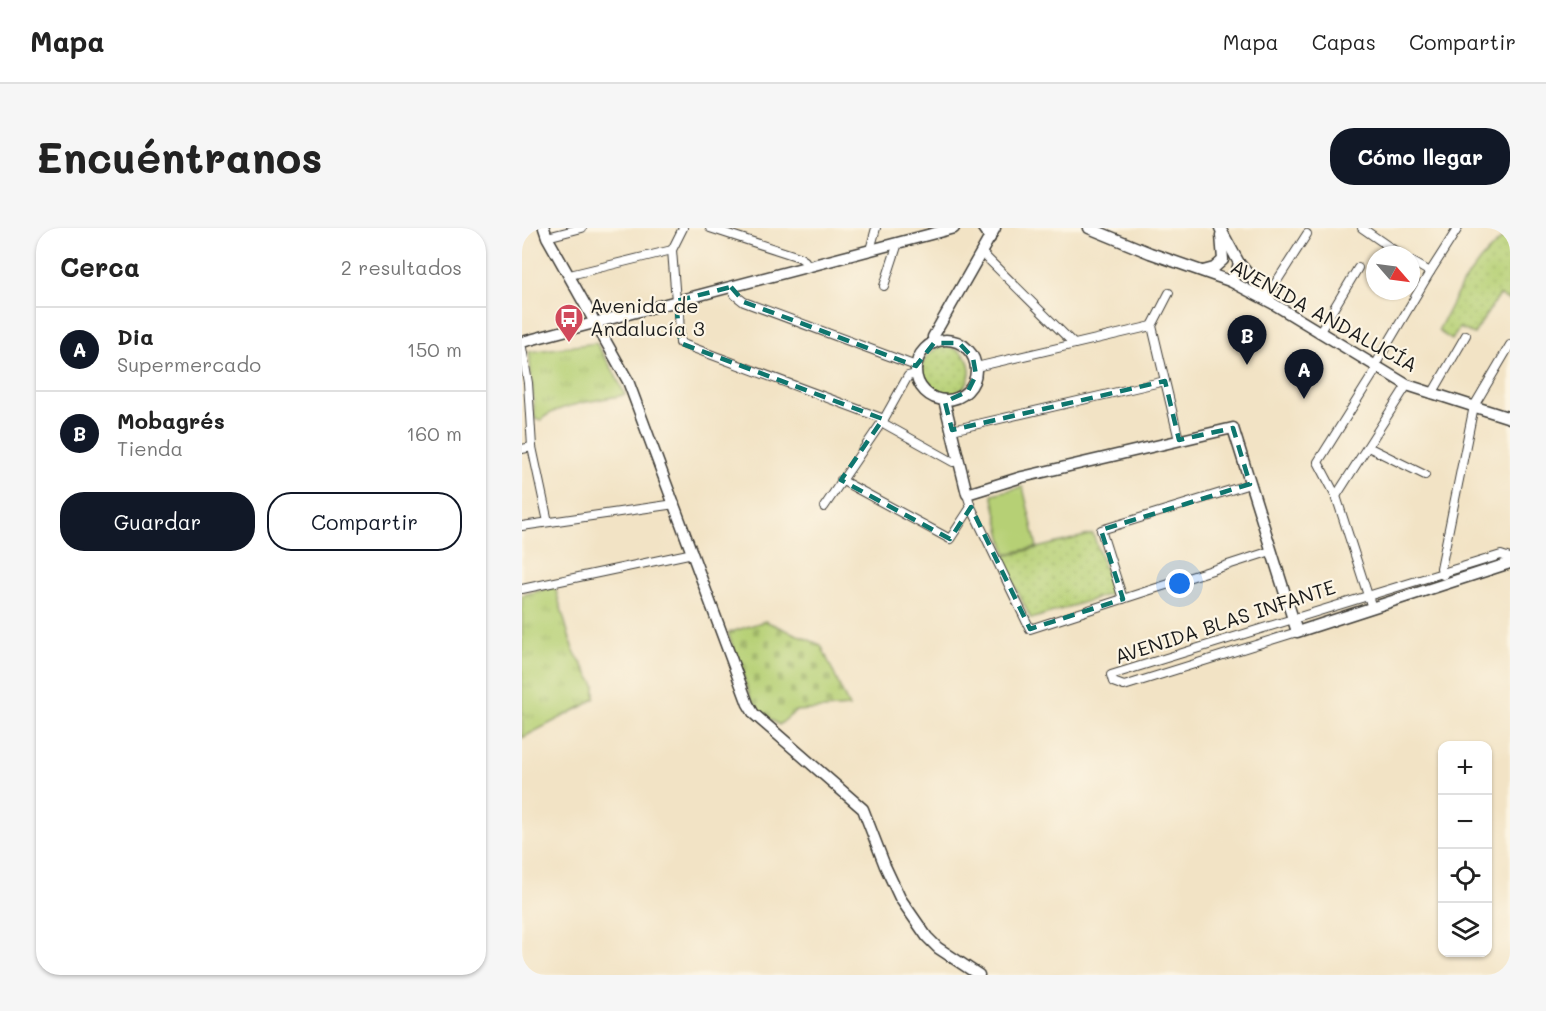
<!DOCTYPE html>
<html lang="es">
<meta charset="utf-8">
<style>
body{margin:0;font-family:Mali,sans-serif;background:#f6f6f6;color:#222}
.controls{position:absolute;right:18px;bottom:18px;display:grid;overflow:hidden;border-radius:12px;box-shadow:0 2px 4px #0004}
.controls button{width:54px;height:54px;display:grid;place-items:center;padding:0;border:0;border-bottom:2px solid #e0e0e0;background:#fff;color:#222;font:30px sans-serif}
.compass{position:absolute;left:844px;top:18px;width:54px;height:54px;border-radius:50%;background:#fff;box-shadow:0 2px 4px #0004;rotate:118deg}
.you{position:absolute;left:658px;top:356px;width:21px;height:21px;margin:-15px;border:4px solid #fff;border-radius:50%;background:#1a73e8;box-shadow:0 0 0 9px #1a73e833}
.badge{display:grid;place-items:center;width:39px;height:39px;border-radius:50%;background:#111827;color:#fff;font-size:20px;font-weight:700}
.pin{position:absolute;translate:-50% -50px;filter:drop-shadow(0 2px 3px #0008)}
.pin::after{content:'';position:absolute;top:32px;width:21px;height:18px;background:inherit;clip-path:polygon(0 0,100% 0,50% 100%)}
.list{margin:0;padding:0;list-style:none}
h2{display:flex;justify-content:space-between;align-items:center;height:78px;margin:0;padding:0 24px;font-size:26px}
h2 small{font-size:20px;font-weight:400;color:#767676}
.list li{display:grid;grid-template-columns:39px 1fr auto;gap:18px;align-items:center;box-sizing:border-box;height:84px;padding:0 24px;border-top:2px solid #e0e0e0}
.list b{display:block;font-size:22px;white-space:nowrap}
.list p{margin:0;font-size:20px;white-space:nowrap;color:#767676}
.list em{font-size:20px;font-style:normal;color:#767676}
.actions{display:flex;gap:12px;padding:18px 24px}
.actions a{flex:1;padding:14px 0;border:2px solid #111827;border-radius:24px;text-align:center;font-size:21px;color:#111827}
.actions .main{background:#111827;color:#fff}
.icon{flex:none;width:33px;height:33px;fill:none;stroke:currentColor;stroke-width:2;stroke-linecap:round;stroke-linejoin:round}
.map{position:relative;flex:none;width:988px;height:747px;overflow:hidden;border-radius:24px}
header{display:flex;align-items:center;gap:36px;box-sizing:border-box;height:84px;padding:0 30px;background:#fff;border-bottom:2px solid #e0e0e0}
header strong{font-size:28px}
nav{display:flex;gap:33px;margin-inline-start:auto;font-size:21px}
.intro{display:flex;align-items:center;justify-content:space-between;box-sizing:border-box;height:144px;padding:0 36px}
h1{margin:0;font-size:42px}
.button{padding:15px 27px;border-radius:24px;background:#111827;color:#fff;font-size:21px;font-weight:700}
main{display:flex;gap:36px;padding:0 36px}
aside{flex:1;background:#fff;border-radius:24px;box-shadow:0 2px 4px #0004}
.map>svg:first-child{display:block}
.grass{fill:url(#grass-tufts);stroke:#697648;stroke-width:1.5}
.cemetery{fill:url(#cemetery-stones);stroke:#697648;stroke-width:1.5}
.park{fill:url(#park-dots);stroke:#697648;stroke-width:1.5}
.pitch{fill:#b6d075;stroke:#697648;stroke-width:1.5}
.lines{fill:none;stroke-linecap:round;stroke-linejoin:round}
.street-casing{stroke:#3c3a35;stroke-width:10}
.secondary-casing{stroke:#3c3a35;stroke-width:13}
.street{stroke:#fff;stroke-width:8}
.secondary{stroke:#fff;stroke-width:10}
.marked{fill:none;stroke:#0f766e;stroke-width:4.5;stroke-dasharray:12 8;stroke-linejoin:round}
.labels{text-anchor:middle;stroke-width:4.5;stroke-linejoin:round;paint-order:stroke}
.poi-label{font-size:20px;fill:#1c1c1c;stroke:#fcf5e5;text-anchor:start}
.street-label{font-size:20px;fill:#1c1c1c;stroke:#fcf5e5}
</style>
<header>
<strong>Mapa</strong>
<nav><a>Mapa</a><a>Capas</a><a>Compartir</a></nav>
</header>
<div class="intro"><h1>Encuéntranos</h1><a class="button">Cómo llegar</a></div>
<main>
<aside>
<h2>Cerca<small>2 resultados</small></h2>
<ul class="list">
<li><span class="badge">A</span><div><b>Dia</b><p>Supermercado</p></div><em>150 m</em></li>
<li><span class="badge">B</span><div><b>Mobagrés</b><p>Tienda</p></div><em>160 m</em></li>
</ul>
<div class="actions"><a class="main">Guardar</a><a>Compartir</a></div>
</aside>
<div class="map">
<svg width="988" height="747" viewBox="0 0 988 747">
<defs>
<pattern id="grass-tufts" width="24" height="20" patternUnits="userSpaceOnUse" patternTransform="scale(1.5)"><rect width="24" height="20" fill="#b6d075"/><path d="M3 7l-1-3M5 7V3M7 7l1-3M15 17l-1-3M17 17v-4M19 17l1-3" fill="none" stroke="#9cb265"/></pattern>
<pattern id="cemetery-stones" width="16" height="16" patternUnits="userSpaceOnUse" patternTransform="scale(1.5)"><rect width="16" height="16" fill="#b6d075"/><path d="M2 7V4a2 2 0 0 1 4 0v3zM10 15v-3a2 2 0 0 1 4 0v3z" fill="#9cb265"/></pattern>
<pattern id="park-dots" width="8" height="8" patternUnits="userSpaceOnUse" patternTransform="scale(1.5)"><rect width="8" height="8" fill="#b6d075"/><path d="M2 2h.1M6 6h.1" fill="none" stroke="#9cb265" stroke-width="1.8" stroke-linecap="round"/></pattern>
</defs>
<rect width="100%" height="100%" fill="#fcf5e5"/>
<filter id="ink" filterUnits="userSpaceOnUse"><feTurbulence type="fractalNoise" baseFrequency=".0167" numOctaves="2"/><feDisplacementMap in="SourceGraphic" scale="12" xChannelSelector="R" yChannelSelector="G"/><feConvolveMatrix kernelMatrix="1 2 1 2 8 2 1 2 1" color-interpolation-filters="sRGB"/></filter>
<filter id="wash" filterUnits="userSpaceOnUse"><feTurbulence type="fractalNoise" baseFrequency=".008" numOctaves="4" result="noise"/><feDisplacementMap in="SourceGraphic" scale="24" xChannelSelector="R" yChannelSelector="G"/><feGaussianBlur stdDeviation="1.35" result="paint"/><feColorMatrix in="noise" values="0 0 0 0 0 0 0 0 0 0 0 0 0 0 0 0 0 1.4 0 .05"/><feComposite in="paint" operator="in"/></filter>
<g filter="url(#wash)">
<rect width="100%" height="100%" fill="#f2e3c5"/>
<!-- grass -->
<g class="grass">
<path d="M74,115L91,142L103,167C82,171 33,177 19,192L13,191L7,124Z"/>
<polygon points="33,359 51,422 73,457 73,470 63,477 0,510 0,367"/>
</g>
<!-- cemetery -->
<polygon class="cemetery" points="243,393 299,417 327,479 274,483 257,497 232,479 206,405"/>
<!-- park -->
<g class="park">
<polygon points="988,3 988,73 977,67 952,106 937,100 930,112 916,103 940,56 959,31"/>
<circle cx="424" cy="143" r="24"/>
<polygon points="571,306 591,365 509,391 479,329"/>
</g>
<!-- pitch -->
<polygon class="pitch" points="501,259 515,319 484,326 470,266"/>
</g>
<g filter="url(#ink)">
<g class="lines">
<!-- street casing -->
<g class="street-casing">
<g id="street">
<polyline points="161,0 150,22 154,73 157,82 158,115 362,191"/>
<polyline points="188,0 277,29 283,33 285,39"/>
<polyline points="840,0 879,27"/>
<polyline points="25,9 60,0"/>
<polyline points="348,22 354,0"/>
<polyline points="460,25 552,116"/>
<polyline points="889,33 908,44"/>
<polyline points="48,47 150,22"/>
<polyline points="362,58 376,15"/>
<polyline points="209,59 213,67 222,74 394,138"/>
<polyline points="647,65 630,98 657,212"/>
<polyline points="746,67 785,6"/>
<polyline points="797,105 836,40"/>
<polyline points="0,120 6,155 10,219 26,294"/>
<polyline points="454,139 630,98"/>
<polyline points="852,139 908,44 936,0"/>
<polyline points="910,166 944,107"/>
<polyline points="359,194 431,234 437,233"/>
<polyline points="430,202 643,153"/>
<polyline points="846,219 903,247"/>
<polyline points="0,221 10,219"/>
<polyline points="319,252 428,311 449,279"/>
<polyline points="445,266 449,279 508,401 749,323"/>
<polyline points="814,268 885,157"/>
<polyline points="302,279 362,191 386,148 394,146"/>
<polyline points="0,298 153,276"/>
<polyline points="921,347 919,340 952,178 988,117"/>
<polyline points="0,361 171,325"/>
<polyline points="601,371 579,302 728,256"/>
<polyline points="850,380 814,268 796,234 855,140"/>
<polyline points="775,404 602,458 591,454 589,447 979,327 988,330"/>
</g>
</g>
<!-- secondary casing -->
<g class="secondary-casing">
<g id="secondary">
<polyline points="22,0 25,9 106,153 226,476 232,486 341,581 363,638 378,670 405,709 416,720 457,747"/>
<polyline points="461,0 468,10"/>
<polyline points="567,0 628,25 708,53 750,75 885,157 988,190"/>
<polyline points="698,0 717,35 714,46 708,53"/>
<polyline points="717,35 748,72"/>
<polyline points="681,43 692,40 701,32 699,7"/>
<circle cx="424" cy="142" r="30"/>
<polyline points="0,114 432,0"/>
<polyline points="412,115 411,109 473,0"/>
<polyline points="422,172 445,266 500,249 711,200 775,404 988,335"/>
</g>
</g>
<!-- street -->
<use href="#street" class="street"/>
<!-- secondary -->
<use href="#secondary" class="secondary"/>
</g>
</g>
<!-- marked area -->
<path class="marked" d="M209,59L222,74L394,138L412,115H437L451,130L454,147L446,163L423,174L430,202L643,153L657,212L711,200L728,256L579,302L601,371L508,401L449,279L428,311L319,252L361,191L158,115L154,73Z"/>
<!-- icons -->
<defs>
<g id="bus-pin" transform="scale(1.5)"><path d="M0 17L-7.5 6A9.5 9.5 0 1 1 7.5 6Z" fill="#d1495b" stroke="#fcf5e5"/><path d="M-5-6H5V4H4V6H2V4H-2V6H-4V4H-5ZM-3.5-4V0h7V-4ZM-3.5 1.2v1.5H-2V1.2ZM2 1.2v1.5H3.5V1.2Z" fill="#fff"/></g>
</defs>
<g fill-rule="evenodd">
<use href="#bus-pin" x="47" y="90"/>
</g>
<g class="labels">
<!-- poi labels -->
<g class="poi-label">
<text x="68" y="85">Avenida de<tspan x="68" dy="23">Andalucía 3</tspan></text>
</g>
<!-- street labels -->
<g class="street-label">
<text transform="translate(802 88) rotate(29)" y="7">AVENIDA ANDALUCÍA</text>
<text transform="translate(703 394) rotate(-18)" y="7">AVENIDA BLAS INFANTE</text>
</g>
</g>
</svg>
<div class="controls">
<button>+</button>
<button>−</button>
<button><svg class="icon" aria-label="locate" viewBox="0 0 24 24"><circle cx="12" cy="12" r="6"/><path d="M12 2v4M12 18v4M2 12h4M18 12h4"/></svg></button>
<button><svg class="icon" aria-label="layers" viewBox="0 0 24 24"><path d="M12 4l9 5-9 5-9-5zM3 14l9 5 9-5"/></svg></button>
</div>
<svg class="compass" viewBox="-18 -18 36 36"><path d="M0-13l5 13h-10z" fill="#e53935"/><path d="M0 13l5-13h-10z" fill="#767676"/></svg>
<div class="you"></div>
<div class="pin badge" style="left:782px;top:171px">A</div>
<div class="pin badge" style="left:725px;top:137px">B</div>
</div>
</main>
